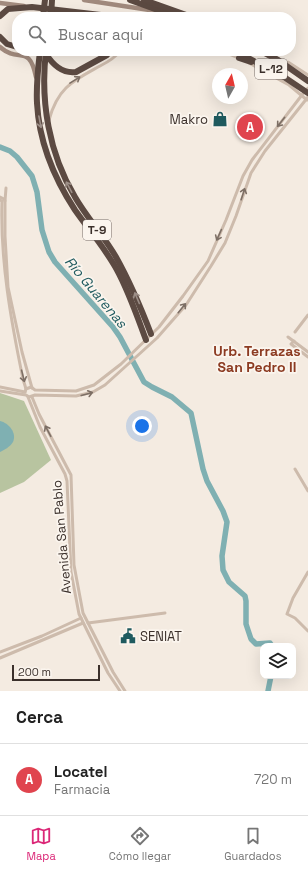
<!DOCTYPE html>
<html lang="es">
<meta charset="utf-8">
<style>
body{margin:0;font-family:"Space Grotesk",sans-serif;background:#f6f6f6;color:#222}
.controls{position:absolute;right:12px;bottom:12px;display:grid;overflow:hidden;border-radius:8px;box-shadow:0 4px 16px #0002}
.controls button{width:36px;height:36px;display:grid;place-items:center;padding:0;border:0;border-bottom:1px solid #e0e0e0;background:#fff;color:#222;font:20px sans-serif}
.compass{position:absolute;left:212px;top:68px;width:36px;height:36px;border-radius:50%;background:#fff;box-shadow:0 4px 16px #0002;rotate:8deg}
.scale{position:absolute;left:12px;bottom:10px;width:88px;box-sizing:border-box;padding-left:4px;border:2px solid #3b302b;border-top:0;font-size:11px;line-height:14px;white-space:nowrap;color:#3b302b;-webkit-text-stroke:3px #fbf5ee;paint-order:stroke}
.you{position:absolute;left:142px;top:426px;width:14px;height:14px;margin:-10px;border:3px solid #fff;border-radius:50%;background:#1a73e8;box-shadow:0 0 0 6px #1a73e833}
.badge{display:grid;place-items:center;width:26px;height:26px;border-radius:50%;background:#db2777;color:#fff;font-size:13px;font-weight:700}
.pin{position:absolute;translate:-50% -50%;border:2px solid #fff;box-shadow:0 1px 4px #0006}
.list{margin:0;padding:0;list-style:none}
h2{display:flex;justify-content:space-between;align-items:center;height:52px;margin:0;padding:0 16px;font-size:17px}
h2 small{font-size:13px;font-weight:400;color:#767676}
.list li{display:grid;grid-template-columns:26px 1fr auto;gap:12px;align-items:center;box-sizing:border-box;height:72px;padding:0 16px;border-top:1px solid #e0e0e0}
.list b{display:block;font-size:15px;white-space:nowrap}
.list p{margin:0;font-size:13px;white-space:nowrap;color:#767676}
.list em{font-size:13px;font-style:normal;color:#767676}
.icon{flex:none;width:22px;height:22px;fill:none;stroke:currentColor;stroke-width:2;stroke-linecap:round;stroke-linejoin:round}
.map{position:relative;flex:none;width:308px;height:691px;overflow:hidden}
.search{position:absolute;background:#fff;box-shadow:0 4px 16px #0002;left:12px;right:12px;top:12px;height:44px;display:flex;align-items:center;gap:10px;box-sizing:border-box;padding:0 14px;border-radius:16px;color:#767676;font-size:15px}
.sheet{height:124px;background:#fff}
nav{display:flex;justify-content:space-around;align-items:center;box-sizing:border-box;height:56px;border-top:1px solid #e0e0e0;background:#fff;font-size:11px;color:#767676}
nav a{display:grid;justify-items:center;gap:2px}
nav .on{color:#db2777}
.map>svg:first-child{display:block}
.green{fill:#b8c4a0}
.water{fill:#7fb0b2}
.lines{fill:none;stroke-linecap:round;stroke-linejoin:round}
.river{stroke:#7fb0b2;stroke-width:5.5}
.street{stroke:#cdbbac;stroke-width:3}
.secondary{stroke:#a18a7d;stroke-width:4.5}
.highway{stroke:#5c4a42;stroke-width:6}
.highway-bridge{stroke:#5c4a42;stroke-width:6}
.oneway{stroke:#7d6f65}
.oneway2{stroke:#9c8e87}
.labels{text-anchor:middle;stroke-width:3.5;stroke-linejoin:round;paint-order:stroke}
.shield{fill:#fbf5ee;stroke:#756b66;stroke-width:1}
.shield-label{font-size:12px;font-weight:bold;fill:#3b302b}
.poi-label{font-size:13px;fill:#3b302b;stroke:#fbf5ee;text-anchor:end}
.street-label{font-size:13px;fill:#3b302b;stroke:#fbf5ee}
.water-label{font-size:14px;font-style:italic;fill:#1f5a5e;stroke:#fbf5ee}
.neighbourhood-label{font-size:14px;font-weight:bold;fill:#8c3b22;stroke:#fbf5ee}
</style>
<div class="map">
<svg width="308" height="691" viewBox="0 0 308 691">
<rect width="100%" height="100%" fill="#f4ebe1"/>
<!-- green -->
<polygon class="green" points="0,393 24,401 51,460 24,482 0,493"/>
<!-- water -->
<path class="water" d="M0,421C9,423 17,433 13,442C10,447 4,450 0,452Z"/>
<g class="lines">
<!-- river -->
<g class="river">
<polyline points="0,147 10,151 17,157 32,176 37,192 42,230 49,252 55,262 113,327 120,337 144,382 152,387 172,397 191,413 203,469 207,481 223,511 227,522 222,556 223,570 229,582 245,596 246,601 246,624 251,639 256,644 270,643 272,646"/>
<polyline points="268,691 271,676"/>
</g>
<!-- street -->
<g class="street">
<polyline points="222,51 239,58"/>
<polyline points="288,62 308,75"/>
<polyline points="249,63 289,85 307,100"/>
<path d="M49,120C58,87 73,81 100,66C108,62 115,58 120,51"/>
<polyline points="0,197 4,199 5,201 5,236 8,287 22,352 32,388"/>
<path d="M0,200L2,201C0,260 11,321 23,379L26,389"/>
<polyline points="5,201 6,188"/>
<polyline points="295,332 308,315"/>
<polyline points="288,337 308,352"/>
<polyline points="294,341 291,344 308,357"/>
<polyline points="0,387 25,392"/>
<polyline points="0,391 26,395 29,397 35,395 76,396 93,392 105,385 157,338 186,305 211,266 225,243 236,216 251,173 265,151 308,97"/>
<polyline points="25,392 26,389 31,387 35,390 76,391 94,385 121,364 159,327 183,296 208,261 226,220 243,176 252,160 305,91 308,88"/>
<polyline points="28,397 40,427 65,474 67,481 71,572 79,614 108,673 120,691"/>
<polyline points="32,397 39,414 71,475 74,565 83,613 113,672 125,691"/>
<polyline points="295,469 308,491"/>
<polyline points="308,572 293,598 287,614 295,618 308,631"/>
<polyline points="88,623 165,613"/>
<polyline points="0,652 42,636 81,618"/>
<polyline points="0,658 83,623"/>
</g>
<!-- secondary -->
<g class="secondary">
<polyline points="84,0 156,11"/>
<polyline points="0,3 24,6"/>
<path d="M0,47C19,64 29,43 36,77"/>
</g>
<!-- highway -->
<g class="highway">
<polyline points="130,0 177,17"/>
<polyline points="144,0 192,17"/>
<polyline points="0,16 8,9 32,7 118,17"/>
<polyline points="0,37 7,44 17,47"/>
<path d="M40,51C38,68 36,85 37,103C39,141 54,178 75,210C89,230 105,248 117,270C129,292 137,316 146,340"/>
<path d="M46,51C40,101 49,154 75,197C87,218 104,236 116,257C130,282 141,308 151,334"/>
<polyline points="235,51 284,77 308,93"/>
<polyline points="261,51 278,60 308,81"/>
<path d="M46,54C53,65 62,74 76,72L107,55L110,51"/>
<polyline points="239,58 251,62"/>
</g>
<!-- highway-bridge -->
<g class="highway-bridge">
<polyline points="43,16 45,0"/>
<polyline points="51,16 52,0"/>
</g>
</g>
<!-- one-way arrows -->
<defs><path id="oneway-shaft" d="M-6 0H5M1.5-3L5.5 0L1.5 3" fill="none" stroke-width="1.6" stroke-linecap="round" stroke-linejoin="round"/></defs>
<g class="oneway">
<use href="#oneway-shaft" transform="translate(75 80) rotate(-32)"/>
<use href="#oneway-shaft" transform="translate(281 122) rotate(128)"/>
<use href="#oneway-shaft" transform="translate(243 194) rotate(-72)"/>
<use href="#oneway-shaft" transform="translate(219 235) rotate(114)"/>
<use href="#oneway-shaft" transform="translate(182 308) rotate(-51)"/>
<use href="#oneway-shaft" transform="translate(23 376) rotate(76)"/>
<use href="#oneway-shaft" transform="translate(87 394) rotate(-15)"/>
<use href="#oneway-shaft" transform="translate(48 431) rotate(-118)"/>
</g>
<g class="oneway2">
<use href="#oneway-shaft" transform="translate(40 122) rotate(79)"/>
<use href="#oneway-shaft" transform="translate(69 187) rotate(-118)"/>
<use href="#oneway-shaft" transform="translate(137 298) rotate(-113)"/>
</g>
<!-- icons -->
<defs>
<g id="shop-bare" transform="scale(1.2)"><path d="M-5-2.5h2.3a2.7 3.5 0 0 1 5.4 0H5L5.5 6h-11ZM-1.5-2.5h3a1.5 2.3 0 0 0-3 0Z" fill="#1f5a5e" stroke="#fbf5ee" stroke-width="2.5" paint-order="stroke"/></g>
<g id="civic-bare" transform="scale(1.2)"><path d="M-.6-6.5H3V-4.5H.6V-3L4-1V1h2V6H-6V1h2V-1L-.6-3ZM-1.2 2.5V6h2.4V2.5Z" fill="#1f5a5e" stroke="#fbf5ee" stroke-width="2.5" paint-order="stroke"/></g>
</defs>
<g fill-rule="evenodd">
<use href="#shop-bare" x="220" y="119"/>
<use href="#civic-bare" x="128" y="636"/>
</g>
<g class="labels">
<!-- shield labels -->
<g class="shield">
<rect x="255" y="59" width="32" height="20" rx="3"/>
<rect x="83" y="220" width="28" height="20" rx="3"/>
</g>
<g class="shield-label">
<text x="271" y="73">L-12</text>
<text x="97" y="234">T-9</text>
</g>
<!-- poi labels -->
<g class="poi-label">
<text x="208" y="124">Makro</text>
<text x="140" y="641" text-anchor="start">SENIAT</text>
</g>
<!-- street labels -->
<g class="street-label">
<text transform="translate(61 537) rotate(-95)" y="5">Avenida San Pablo</text>
</g>
<!-- water labels -->
<g class="water-label">
<text transform="translate(96 292) rotate(50)" y="5">Río Guarenas</text>
</g>
<!-- neighbourhood labels -->
<g class="neighbourhood-label">
<text x="257" y="356">Urb. Terrazas<tspan x="257" dy="16">San Pedro II</tspan></text>
</g>
</g>
</svg>
<div class="controls">
<button><svg class="icon" aria-label="layers" viewBox="0 0 24 24"><path d="M12 4l9 5-9 5-9-5zM3 14l9 5 9-5"/></svg></button>
</div>
<svg class="compass" viewBox="-18 -18 36 36"><path d="M0-13l5 13h-10z" fill="#e53935"/><path d="M0 13l5-13h-10z" fill="#767676"/></svg>
<div class="scale">200 m</div>
<div class="you"></div>
<div class="pin badge" style="left:250px;top:127px;background:#e0444e">A</div>
<div class="search"><svg class="icon" aria-label="search" viewBox="0 0 24 24"><circle cx="10" cy="10" r="6"/><path d="M15 15l6 6"/></svg>Buscar aquí</div>
</div>
<section class="sheet">
<h2>Cerca<small></small></h2>
<ul class="list">
<li><span class="badge" style="background:#e0444e">A</span><div><b>Locatel</b><p>Farmacia</p></div><em>720 m</em></li>
</ul>
</section>
<nav>
<a class="on"><svg class="icon" aria-label="map" viewBox="0 0 24 24"><path d="M3 6l6-2 6 2 6-2v14l-6 2-6-2-6 2zM9 4v14M15 6v14"/></svg>Mapa</a>
<a><svg class="icon" aria-label="directions" viewBox="0 0 24 24"><path d="M12 3l9 9-9 9-9-9zM9 14v-3h6M13 9l2 2-2 2"/></svg>Cómo llegar</a>
<a><svg class="icon" aria-label="saved" viewBox="0 0 24 24"><path d="M7 4h10v16l-5-4-5 4z"/></svg>Guardados</a>
</nav>
